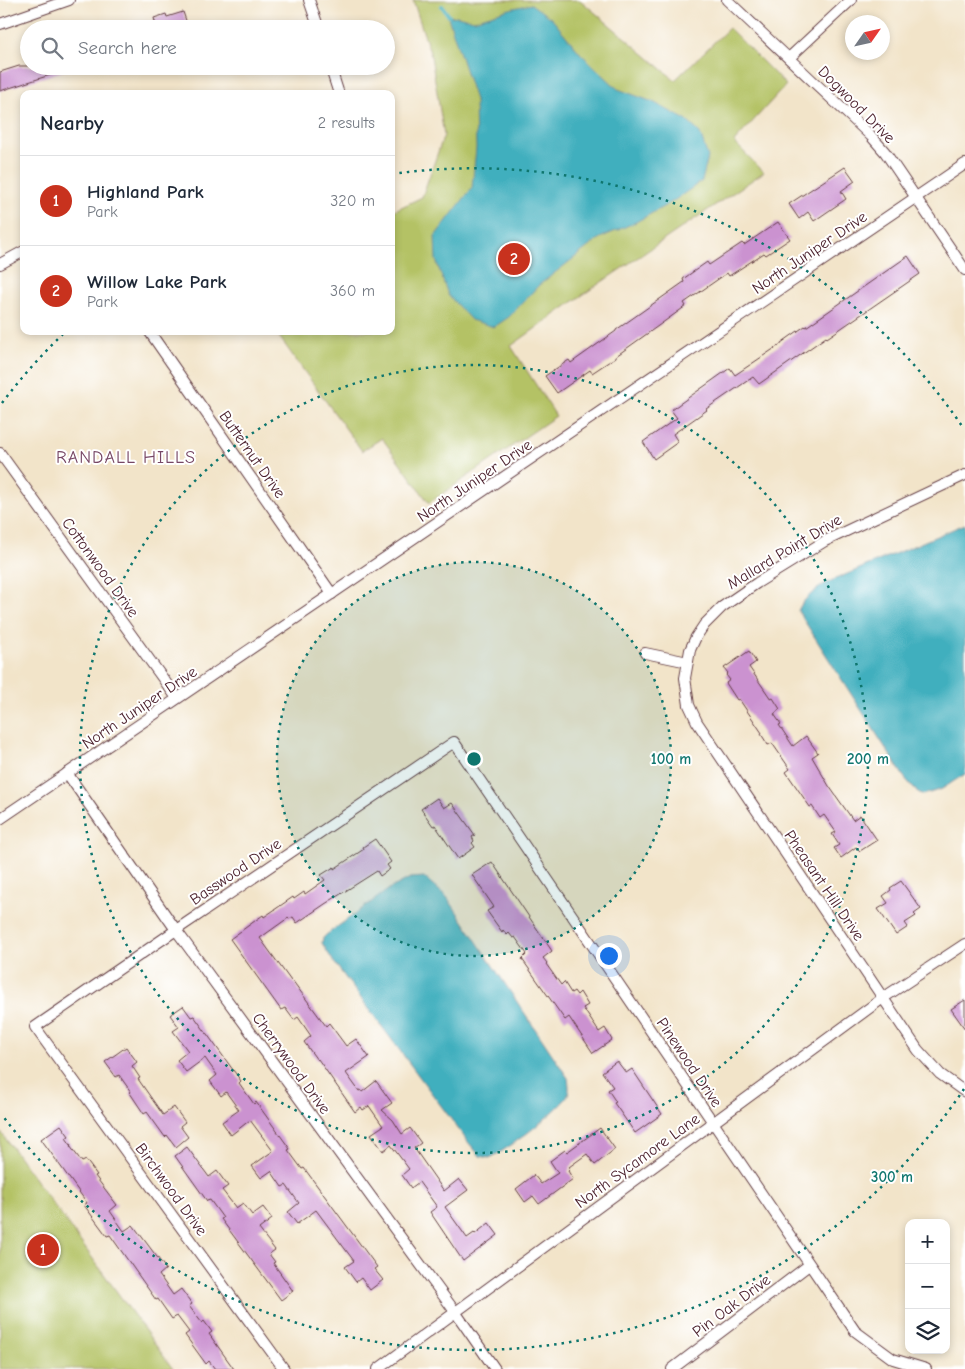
<!DOCTYPE html>
<meta charset="utf-8">
<style>
body{margin:0;font-family:"Comic Neue",sans-serif;background:#f2f2f3;color:#1f2937}
.controls{position:absolute;right:15px;bottom:15px;display:grid;overflow:hidden;border-radius:10px;box-shadow:0 2px 8px #0003}
.controls button{width:45px;height:45px;display:grid;place-items:center;padding:0;border:0;border-bottom:1px solid #e0e1e3;background:#fff;color:#1f2937;font:25px sans-serif}
.compass{position:absolute;left:845px;top:15px;width:45px;height:45px;border-radius:50%;background:#fff;box-shadow:0 2px 8px #0003;rotate:56deg}
.you{position:absolute;left:608px;top:955px;width:18px;height:18px;margin:-12px;border:4px solid #fff;border-radius:50%;background:#1a73e8;box-shadow:0 0 0 8px #1a73e833}
.badge{display:grid;place-items:center;width:32px;height:32px;border-radius:50%;background:#c8321e;color:#fff;font-size:16px;font-weight:700}
.pin{position:absolute;translate:-50% -50%;border:2px solid #fff;box-shadow:0 1px 5px #0006}
.list{margin:0;padding:0;list-style:none}
h2{display:flex;justify-content:space-between;align-items:center;height:65px;margin:0;padding:0 20px;font-size:21px}
h2 small{font-size:16px;font-weight:400;color:#747a83}
.list li{display:grid;grid-template-columns:32px 1fr auto;gap:15px;align-items:center;box-sizing:border-box;height:90px;padding:0 20px;border-top:1px solid #e0e1e3}
.list b{display:block;font-size:19px;white-space:nowrap}
.list p{margin:0;font-size:16px;white-space:nowrap;color:#747a83}
.list em{font-size:16px;font-style:normal;color:#747a83}
.icon{flex:none;width:28px;height:28px;fill:none;stroke:currentColor;stroke-width:2;stroke-linecap:round;stroke-linejoin:round}
.map{position:relative;flex:none;width:965px;height:1369px;overflow:hidden}
.search{position:absolute;background:#fff;box-shadow:0 2px 8px #0003;left:20px;top:20px;width:375px;height:55px;display:flex;align-items:center;gap:12px;box-sizing:border-box;padding:0 18px;border-radius:28px;color:#747a83;font-size:19px}
.panel{position:absolute;background:#fff;box-shadow:0 2px 8px #0003;left:20px;top:90px;width:375px;height:245px;border-radius:10px}
.map>svg:first-child{display:block}
.green{fill:#b4c265;stroke:#7f7048}
.water{fill:#41afbe;stroke:#466774}
.lines{fill:none;stroke-linecap:round;stroke-linejoin:round}
.stream{stroke:#41afbe;stroke-width:4}
.building{fill:#cb92d0}
.minor-casing{stroke:#633d43;stroke-width:12}
.minor{stroke:#fff;stroke-width:10}
.ring{fill:none;stroke:#0f766e;stroke-width:2.5;stroke-dasharray:2.5 5}
.labels{text-anchor:middle;stroke-width:4;stroke-linejoin:round;paint-order:stroke}
.street-label{font-size:16px;fill:#4a1f2b;stroke:#fff}
.neighbourhood-label{font-size:18px;letter-spacing:1px;fill:#774765;stroke:#fff}
.centre{fill:#0f766e;stroke:#fff;stroke-width:2.5}
.ring-label{font-size:15px;text-anchor:middle;font-weight:bold;fill:#0f766e;stroke:#fff;stroke-width:4;stroke-linejoin:round;paint-order:stroke}
</style>
<div class="map">
<svg width="965" height="1369" viewBox="0 0 965 1369">
<rect width="100%" height="100%" fill="#fff"/>
<filter id="ink" filterUnits="userSpaceOnUse"><feTurbulence type="fractalNoise" baseFrequency=".02" numOctaves="2"/><feDisplacementMap in="SourceGraphic" scale="10" xChannelSelector="R" yChannelSelector="G"/><feConvolveMatrix kernelMatrix="1 2 1 2 8 2 1 2 1" color-interpolation-filters="sRGB"/></filter>
<filter id="wash" filterUnits="userSpaceOnUse"><feTurbulence type="fractalNoise" baseFrequency=".0096" numOctaves="4" result="noise"/><feDisplacementMap in="SourceGraphic" scale="20" xChannelSelector="R" yChannelSelector="G"/><feGaussianBlur stdDeviation="1.12" result="paint"/><feColorMatrix in="noise" values="0 0 0 0 0 0 0 0 0 0 0 0 0 0 0 0 0 1.4 0 .05"/><feComposite in="paint" operator="in"/></filter>
<g filter="url(#wash)">
<rect width="100%" height="100%" fill="#f2e4c9"/>
<!-- green -->
<g class="green">
<polygon points="413,0 580,0 675,80 729,28 786,85 734,142 764,172 584,294 511,346 556,416 429,503 382,438 362,451 275,331 391,331 391,212 422,197 444,135 431,56"/>
<polygon points="0,1131 173,1369 0,1369"/>
</g>
<!-- water -->
<g class="water">
<polygon points="531,4 552,19 581,54 618,89 653,102 686,120 700,133 708,157 702,181 672,202 636,222 600,238 539,285 509,317 494,327 471,320 448,295 436,260 435,236 472,188 476,148 475,100 448,17 457,16 474,20 510,9"/>
<path d="M965,524V774L942,789L923,795L915,790L904,777L798,611C803,598 815,591 826,583Z"/>
<path d="M424,877L447,897L568,1078C569,1085 570,1091 567,1097C558,1111 504,1153 489,1158L480,1156L468,1142L333,961L322,943L323,938L326,935L389,889L410,878Z"/>
</g>
<g class="lines">
<!-- stream -->
<polyline class="stream" points="442,6 449,16"/>
</g>
<g id="blocks">
<!-- building -->
<g class="building">
<polygon points="183,12 189,29 157,29 154,18 166,14 167,17"/>
<polygon points="19,66 68,66 69,69 0,91 0,72"/>
<polygon points="845,167 855,181 841,191 846,199 814,221 808,212 799,219 789,204"/>
<polygon points="778,222 790,239 766,255 764,253 729,276 727,273 684,303 686,306 616,356 616,357 592,373 590,370 557,393 545,376 569,360 571,363 616,331 616,330 684,282 683,279 707,262 709,265 742,243 744,245"/>
<polygon points="908,256 920,274 827,338 826,337 759,384 753,377 706,409 707,410 673,434 678,442 654,459 643,442 677,418 671,410 730,368 735,375 781,344 781,343 805,326 806,327"/>
<polygon points="749,651 756,662 749,667 771,699 773,698 780,709 774,714 781,724 779,725 793,746 806,736 818,753 812,757 829,786 853,820 860,815 877,840 860,851 856,847 841,858 834,848 839,845 832,834 836,832 824,815 820,818 812,806 810,807 786,772 790,769 772,743 768,745 761,734 762,733 739,699 737,700 726,683 730,680 726,675 728,673 724,668"/>
<polygon points="437,798 444,808 452,803 475,835 472,837 474,841 472,843 475,847 458,859 435,825 433,826 421,809"/>
<polygon points="375,839 391,862 387,865 390,869 380,876 377,871 325,904 297,923 293,917 289,919 288,918 260,938 291,981 292,980 326,1026 329,1023 346,1046 356,1039 369,1057 346,1073 359,1091 361,1090 362,1092 376,1081 392,1103 382,1110 393,1120 402,1134 410,1128 421,1143 414,1148 444,1191 459,1179 468,1190 445,1207 467,1238 474,1233 475,1234 489,1223 498,1235 463,1261 430,1212 437,1207 419,1182 411,1188 402,1175 409,1169 391,1145 383,1151 371,1134 383,1126 369,1106 363,1110 361,1107 355,1112 318,1059 317,1060 304,1042 311,1036 298,1017 294,1020 285,1008 281,1010 230,939 263,915 264,917 293,897 294,899 304,892 305,894 325,880 321,875 334,867 334,869 364,849 363,847"/>
<polygon points="492,862 552,951 543,958 547,963 546,964 561,985 564,982 571,993 574,991 577,995 580,992 588,1005 583,1008 599,1032 605,1028 612,1040 593,1053 569,1017 565,1020 522,959 527,954 515,937 513,938 509,933 507,935 503,930 502,932 487,911 494,907 472,875"/>
<polygon points="901,881 921,909 914,914 916,916 905,923 908,927 896,935 878,909 888,903 883,896 891,890 890,888"/>
<polygon points="965,1000 965,1029 951,1009"/>
<polygon points="183,1006 191,1017 194,1016 241,1081 239,1083 254,1104 256,1102 290,1149 288,1150 302,1169 304,1168 377,1267 374,1269 383,1280 370,1290 361,1278 356,1282 345,1267 354,1261 316,1210 297,1224 288,1212 299,1203 286,1185 282,1187 271,1171 261,1178 252,1166 273,1151 250,1120 231,1135 222,1122 239,1110 226,1092 221,1096 210,1081 217,1075 205,1058 186,1072 177,1060 188,1051 173,1031 179,1027 170,1015"/>
<polygon points="126,1047 137,1062 132,1066 140,1078 138,1079 163,1115 174,1107 185,1122 180,1126 188,1137 176,1147 167,1135 165,1137 147,1112 144,1114 130,1093 131,1092 119,1075 116,1077 105,1062"/>
<polygon points="617,1061 626,1073 632,1069 662,1114 635,1133 614,1103 616,1102 608,1090 613,1087 602,1072"/>
<polygon points="61,1125 69,1136 66,1138 71,1145 70,1146 82,1162 86,1160 97,1175 95,1176 117,1205 110,1211 124,1231 133,1225 166,1269 159,1275 173,1295 181,1289 192,1304 189,1306 202,1323 204,1321 212,1332 209,1334 234,1369 215,1369 209,1361 206,1364 185,1335 189,1332 177,1316 172,1319 158,1299 156,1300 110,1235 107,1236 84,1205 87,1203 41,1139"/>
<polygon points="600,1128 615,1149 595,1165 587,1154 569,1167 570,1169 568,1171 573,1179 539,1204 533,1196 525,1202 516,1189 534,1175 541,1184 558,1173 550,1161 565,1150 567,1152"/>
<polygon points="187,1147 209,1177 217,1171 228,1186 222,1190 236,1208 243,1203 252,1215 263,1207 272,1219 259,1229 275,1250 269,1254 275,1262 273,1263 293,1291 281,1300 221,1219 223,1218 210,1200 207,1201 175,1156"/>
</g>
</g>
</g>
<g filter="url(#ink)">
<use href="#blocks" fill-opacity="0" stroke="#633d43" stroke-width="1"/>
<g class="lines">
<!-- minor casing -->
<g class="minor-casing">
<g id="minor">
<polyline points="309,0 319,29"/>
<polyline points="727,0 871,136 885,152 965,270"/>
<polyline points="0,24 69,0"/>
<polyline points="789,58 851,0"/>
<polyline points="330,66 339,94"/>
<polyline points="0,264 24,251"/>
<polyline points="149,331 332,594"/>
<polyline points="0,453 177,698"/>
<polyline points="965,475 825,541 757,583 722,607 704,625 696,637 690,650 685,678 689,705 697,722 918,1050 940,1074 965,1092"/>
<polyline points="645,653 688,662"/>
<polyline points="67,773 176,930 456,1313 495,1369"/>
<polyline points="0,819 965,164"/>
<polyline points="284,1369 35,1027 176,930 454,742 855,1331 893,1359 926,1369"/>
<polyline points="378,1369 883,998 965,944"/>
<polyline points="672,1369 809,1265"/>
</g>
</g>
<!-- minor -->
<use href="#minor" class="minor"/>
</g>
</g>
<!-- distance rings -->
<circle cx="474" cy="759" r="197" fill="#0f766e" fill-opacity=".12"/>
<g class="ring">
<circle cx="474" cy="759" r="197"/>
<circle cx="474" cy="759" r="394"/>
<path d="M964 1089A591 591 0 0 1 2 1115M2 403A591 591 0 0 1 63 334M392 174A591 591 0 0 1 964 429"/>
</g>
<g class="labels">
<!-- street labels -->
<g class="street-label">
<text transform="translate(857 104) rotate(45)" y="6">Dogwood Drive</text>
<text transform="translate(809 252) rotate(-34)" y="6">North Juniper Drive</text>
<text transform="translate(253 454) rotate(55)" y="6">Butternut Drive</text>
<text transform="translate(474 480) rotate(-34)" y="6">North Juniper Drive</text>
<text transform="translate(784 551) rotate(-31)" y="6">Mallard Point Drive</text>
<text transform="translate(101 567) rotate(54)" y="6">Cottonwood Drive</text>
<text transform="translate(139 707) rotate(-34)" y="6">North Juniper Drive</text>
<text transform="translate(235 871) rotate(-34)" y="6">Basswood Drive</text>
<text transform="translate(825 885) rotate(56)" y="6">Pheasant Hill Drive</text>
<text transform="translate(690 1062) rotate(56)" y="6">Pinewood Drive</text>
<text transform="translate(292 1063) rotate(54)" y="6">Cherrywood Drive</text>
<text transform="translate(637 1160) rotate(-36)" y="6">North Sycamore Lane</text>
<text transform="translate(172 1189) rotate(54)" y="6">Birchwood Drive</text>
<text transform="translate(731 1305) rotate(-37)" y="6">Pin Oak Drive</text>
</g>
<!-- neighbourhood labels -->
<g class="neighbourhood-label">
<text x="126" y="463">RANDALL HILLS</text>
</g>
</g>
<circle cx="474" cy="759" r="8" class="centre"/>
<g class="ring-label">
<text x="671" y="764">100 m</text>
<text x="868" y="764">200 m</text>
<text x="892" y="1182">300 m</text>
</g>
</svg>
<div class="controls">
<button>+</button>
<button>−</button>
<button><svg class="icon" aria-label="layers" viewBox="0 0 24 24"><path d="M12 4l9 5-9 5-9-5zM3 14l9 5 9-5"/></svg></button>
</div>
<svg class="compass" viewBox="-18 -18 36 36"><path d="M0-13l5 13h-10z" fill="#e53935"/><path d="M0 13l5-13h-10z" fill="#747a83"/></svg>
<div class="you"></div>
<div class="pin badge" style="left:43px;top:1250px">1</div>
<div class="pin badge" style="left:514px;top:259px">2</div>
<div class="search"><svg class="icon" aria-label="search" viewBox="0 0 24 24"><circle cx="10" cy="10" r="6"/><path d="M15 15l6 6"/></svg>Search here</div>
<section class="panel">
<h2>Nearby<small>2 results</small></h2>
<ul class="list">
<li><span class="badge">1</span><div><b>Highland Park</b><p>Park</p></div><em>320 m</em></li>
<li><span class="badge">2</span><div><b>Willow Lake Park</b><p>Park</p></div><em>360 m</em></li>
</ul>
</section>
</div>
